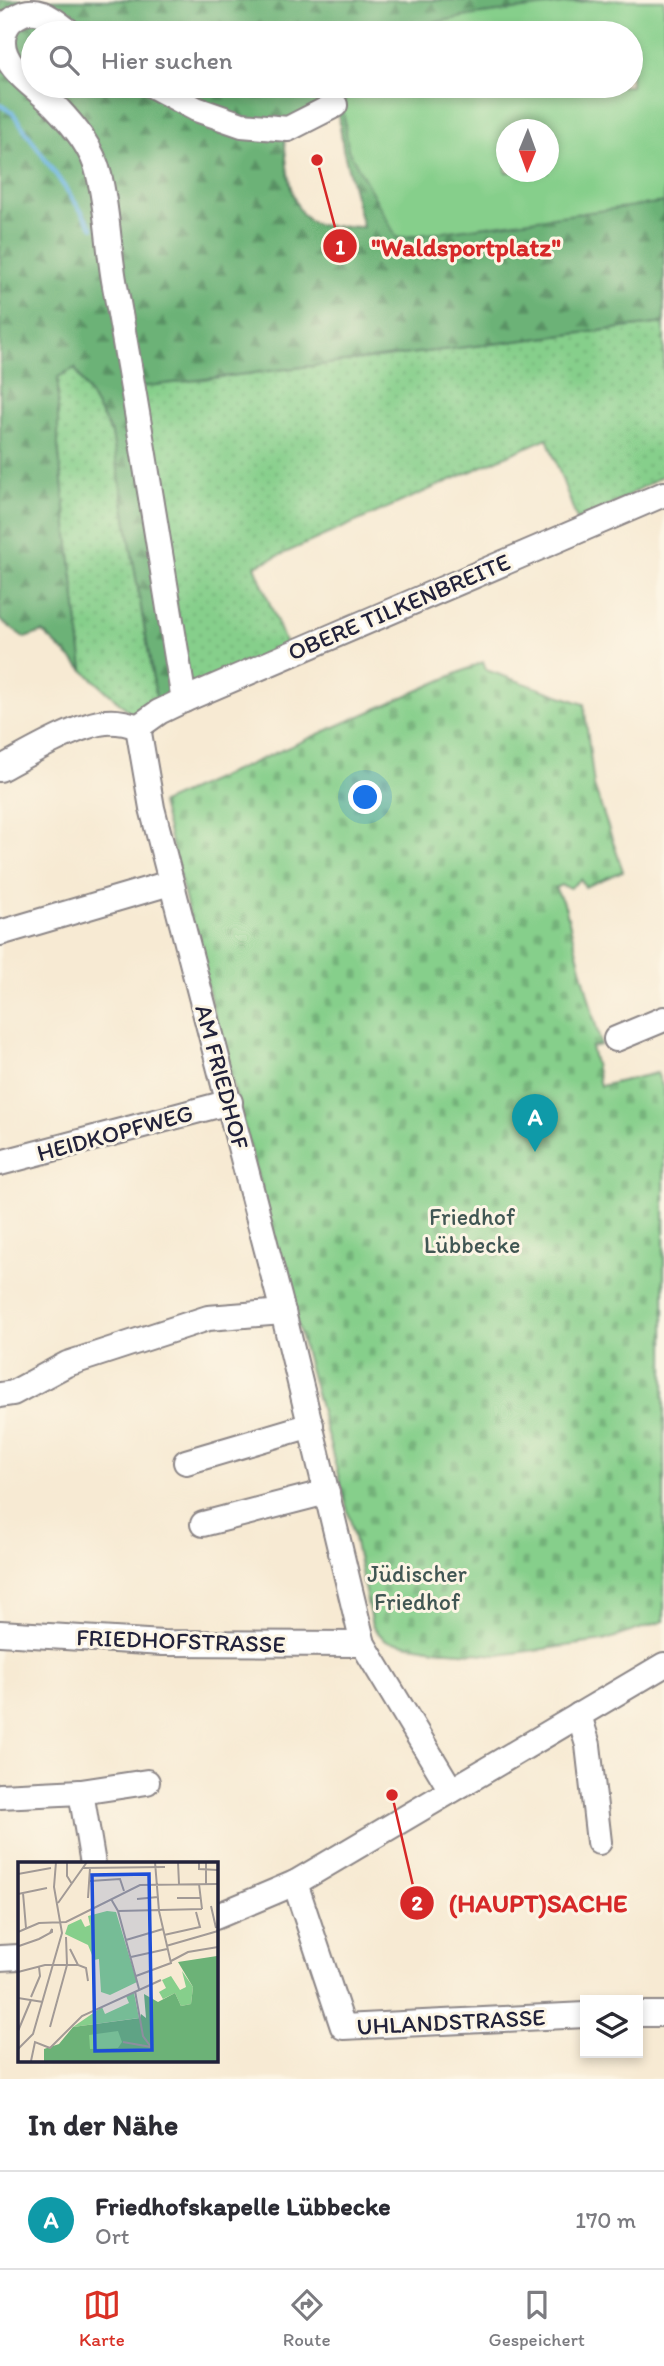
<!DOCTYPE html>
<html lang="de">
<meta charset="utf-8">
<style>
body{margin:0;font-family:Itim,sans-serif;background:#f7f7f7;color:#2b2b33}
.controls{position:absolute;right:21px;bottom:21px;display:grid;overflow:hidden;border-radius:0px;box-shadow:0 4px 10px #0003}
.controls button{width:63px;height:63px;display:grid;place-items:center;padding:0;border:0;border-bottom:2px solid #e1e1e2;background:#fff;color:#2b2b33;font:35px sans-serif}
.compass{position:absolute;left:496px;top:119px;width:63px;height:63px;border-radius:50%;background:#fff;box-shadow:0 4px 10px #0003;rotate:181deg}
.you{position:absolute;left:366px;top:798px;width:24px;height:24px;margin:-18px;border:5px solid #fff;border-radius:50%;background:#1a73e8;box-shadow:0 0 0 10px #1a73e833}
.badge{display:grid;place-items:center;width:46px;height:46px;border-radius:50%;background:#d93025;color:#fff;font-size:23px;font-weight:700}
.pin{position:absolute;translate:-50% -58px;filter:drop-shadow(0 2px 4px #0008)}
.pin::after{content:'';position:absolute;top:37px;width:24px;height:21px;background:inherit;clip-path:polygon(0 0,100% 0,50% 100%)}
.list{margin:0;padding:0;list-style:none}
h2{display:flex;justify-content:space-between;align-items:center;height:91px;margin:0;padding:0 28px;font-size:30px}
h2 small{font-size:23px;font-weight:400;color:#7c7c81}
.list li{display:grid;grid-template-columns:46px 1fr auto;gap:21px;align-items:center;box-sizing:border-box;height:98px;padding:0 28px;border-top:2px solid #e1e1e2}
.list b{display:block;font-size:26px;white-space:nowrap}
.list p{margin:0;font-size:23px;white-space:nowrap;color:#7c7c81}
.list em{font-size:23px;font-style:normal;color:#7c7c81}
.icon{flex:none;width:38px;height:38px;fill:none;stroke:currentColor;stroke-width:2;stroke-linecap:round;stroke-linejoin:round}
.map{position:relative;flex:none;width:664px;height:2079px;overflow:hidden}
.search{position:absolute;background:#fff;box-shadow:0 4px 10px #0003;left:21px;right:21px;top:21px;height:77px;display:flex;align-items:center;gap:18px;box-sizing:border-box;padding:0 24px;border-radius:38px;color:#7c7c81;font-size:26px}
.sheet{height:189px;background:#fff}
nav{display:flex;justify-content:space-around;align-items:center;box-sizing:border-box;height:98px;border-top:2px solid #e1e1e2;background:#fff;font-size:19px;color:#7c7c81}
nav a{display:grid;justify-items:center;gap:4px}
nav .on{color:#d93025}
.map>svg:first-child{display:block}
.grass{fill:url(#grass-dots);stroke:#547863;stroke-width:2}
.forest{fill:url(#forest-firs);stroke:#476a59;stroke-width:2;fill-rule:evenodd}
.cemetery{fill:url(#cemetery-stones);stroke:#547863;stroke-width:2}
.pitch{fill:#86cf8b;stroke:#547863;stroke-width:2;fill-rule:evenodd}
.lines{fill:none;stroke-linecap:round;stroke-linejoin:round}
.stream{stroke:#69b4e1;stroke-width:4.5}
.minor-casing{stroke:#8c8687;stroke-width:28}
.minor{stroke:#fff;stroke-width:24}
.labels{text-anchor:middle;stroke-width:6;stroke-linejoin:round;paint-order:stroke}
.street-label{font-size:24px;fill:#22223b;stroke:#fcf5e5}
.park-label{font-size:24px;fill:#405653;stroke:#fcf5e5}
.inset-road{fill:none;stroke:#a29a96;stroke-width:2}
.view{fill:#1d4ed8;fill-opacity:0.15;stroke:#1d4ed8;stroke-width:3.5}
.inset-edge{fill:none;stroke:#22223b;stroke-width:3.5}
.leader{fill:none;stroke:#d62828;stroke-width:2.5}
.callout-dot{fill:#d62828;stroke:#fcf5e5;stroke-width:2.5}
.mark-label{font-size:21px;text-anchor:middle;font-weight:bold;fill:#fff}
.callout-label{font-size:26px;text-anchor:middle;font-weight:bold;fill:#d62828;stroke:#fcf5e5;stroke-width:6;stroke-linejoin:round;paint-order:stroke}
</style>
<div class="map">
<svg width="664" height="2079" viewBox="0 0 664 2079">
<defs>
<pattern id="grass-dots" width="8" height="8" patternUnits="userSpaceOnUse" patternTransform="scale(1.75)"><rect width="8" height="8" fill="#86cf8b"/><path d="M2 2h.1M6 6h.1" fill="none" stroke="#73b179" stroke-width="1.8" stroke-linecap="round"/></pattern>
<pattern id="forest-firs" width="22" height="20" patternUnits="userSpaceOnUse" patternTransform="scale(1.75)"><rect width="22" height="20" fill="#6cb277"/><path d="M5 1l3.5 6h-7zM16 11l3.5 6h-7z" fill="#589063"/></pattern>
<pattern id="cemetery-stones" width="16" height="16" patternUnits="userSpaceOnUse" patternTransform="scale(1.75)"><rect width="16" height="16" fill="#86cf8b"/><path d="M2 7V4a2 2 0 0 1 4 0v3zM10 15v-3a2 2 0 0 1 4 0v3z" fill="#73b179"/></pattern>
</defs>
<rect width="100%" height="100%" fill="#fcf5e5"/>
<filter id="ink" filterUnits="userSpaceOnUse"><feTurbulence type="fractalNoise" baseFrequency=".0143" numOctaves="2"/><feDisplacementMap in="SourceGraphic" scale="14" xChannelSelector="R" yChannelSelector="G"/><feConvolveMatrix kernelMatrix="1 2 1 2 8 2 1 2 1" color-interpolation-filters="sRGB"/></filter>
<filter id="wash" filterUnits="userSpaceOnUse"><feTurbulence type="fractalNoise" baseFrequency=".00686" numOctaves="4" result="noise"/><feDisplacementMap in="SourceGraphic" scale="28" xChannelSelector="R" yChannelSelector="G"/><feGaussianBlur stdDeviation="1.57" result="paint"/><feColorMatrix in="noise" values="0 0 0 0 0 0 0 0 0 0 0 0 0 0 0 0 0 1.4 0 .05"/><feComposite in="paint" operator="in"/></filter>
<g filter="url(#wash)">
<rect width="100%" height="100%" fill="#f7ead3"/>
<!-- grass -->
<g class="grass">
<polygon points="664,323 664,475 613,504 577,520 547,438 255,566 287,647 198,685 189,682 139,387"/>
<polygon points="74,367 112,434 157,703 132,714 83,670 58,445 58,377"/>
</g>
<!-- forest -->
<path class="forest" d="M0,0H596L475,15L420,25L402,33H33V86H351L343,108L397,238L664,202V323L139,387L172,689L169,697L157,703L112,434L75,368L58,377V445L83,670L43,632L25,638L0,620ZM337,102L343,149L363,227C349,226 333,227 319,225C285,217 286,150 283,122Z"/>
<!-- cemetery -->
<polygon class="cemetery" points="483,662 486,670 584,704 594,786 623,871 585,887 581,879 570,888 561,885 555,888 565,906 601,1045 591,1047 600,1086 657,1073 664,1090 664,1621 603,1641 499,1655 448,1651 386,1641 372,1626 351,1523 224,1052 161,803"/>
<!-- pitch -->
<path class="pitch" d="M596,0H664V202L397,238L348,149L343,107L351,86H631V33H402L420,25L475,15ZM506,130H548V172H506Z"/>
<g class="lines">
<!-- stream -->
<polyline class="stream" points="0,105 13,113 93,228"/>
</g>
</g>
<g filter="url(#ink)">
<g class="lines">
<!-- minor casing -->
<g class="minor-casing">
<g id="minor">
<path d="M71,33C54,20 37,3 16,17C8,22 4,30 3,39C1,69 40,89 57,108C75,127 93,149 99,175C108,211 108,249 115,286C140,423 161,562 184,700"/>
<polyline points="153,86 196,109 242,125 288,129 335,105"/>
<polyline points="138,727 152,808 283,1312 363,1644 451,1790"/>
<polyline points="138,727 159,712 184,700 664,494"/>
<path d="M0,769C26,755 78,724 106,722C118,721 127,723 138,727"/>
<polyline points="0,933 170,883"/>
<polyline points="616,1039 664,1019"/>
<polyline points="0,1163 230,1102"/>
<polyline points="0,1395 13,1393 67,1364 208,1318 283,1312"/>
<polyline points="186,1462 311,1425"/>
<polyline points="203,1524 327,1492"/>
<polyline points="0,1633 163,1643 363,1644"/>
<polyline points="579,1715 588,1745 599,1842"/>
<polyline points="81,1792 93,1864"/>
<polyline points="0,1796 81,1792 147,1782"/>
<polyline points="295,1883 343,2027 585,2015"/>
<polyline points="215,1917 295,1883 664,1665"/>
<polyline points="0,1958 19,1957"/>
<polyline points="638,2014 664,2014"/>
</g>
</g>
<!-- minor -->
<use href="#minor" class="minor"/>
</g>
</g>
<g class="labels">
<!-- street labels -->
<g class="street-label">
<text transform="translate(399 607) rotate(-23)" y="8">OBERE TILKENBREITE</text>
<text transform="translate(222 1077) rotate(75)" y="8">AM FRIEDHOF</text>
<text transform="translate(115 1133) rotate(-15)" y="8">HEIDKOPFWEG</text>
<text transform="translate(181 1641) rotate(2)" y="8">FRIEDHOFSTRASSE</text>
<text transform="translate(451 2022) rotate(-3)" y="8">UHLANDSTRASSE</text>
</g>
<!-- park labels -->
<g class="park-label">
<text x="472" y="1225">Friedhof<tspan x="472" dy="28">Lübbecke</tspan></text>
<text x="417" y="1582">Jüdischer<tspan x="417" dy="28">Friedhof</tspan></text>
</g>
</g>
<!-- overview -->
<g transform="translate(18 1862)">
<rect width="200" height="200" fill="#f7ead3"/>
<path d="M164,109L175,125L173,142L163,144L157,131L145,137L141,130L148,126L144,118L153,114L162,128L168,125ZM116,131L121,156L55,165L84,145L87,152L111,141L108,134Z" fill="#86cf8b"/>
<path d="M199,94V199H26V187L41,182L55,165L122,156L123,152L128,156L126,132L140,140L157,131L163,144L173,142L175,125L160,100Z" fill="#6cb277"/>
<path d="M89,49L98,50L119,120L92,133L83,130L81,97L76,98L70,83L47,72L50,63L63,57L67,65L72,63L70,54Z" fill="#86cf8b"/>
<path d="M100,169L104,180L100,186L72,187L71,173Z" fill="#86cf8b"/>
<path class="inset-road" d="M49,0V14L54,22M160,0L161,22M181,0V7L200,8M188,0V22M65,6L147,5M0,12L33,6M72,19L102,17L106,29M181,22L184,47M5,31L8,66M0,32L29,26M70,36L72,6M159,36H183M93,37L100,49L121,127M119,37L140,35M40,41L69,0M193,44L198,66M100,49L184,47M0,70L21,61L48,60L122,23L200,22M146,73L182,65L178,50M108,78L145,67M1,84L21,77L34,70V67L32,71M148,84L200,69M52,87L60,103L68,106L70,119M113,95L149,87M153,99L170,90L200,85M0,110L27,103H60M118,114L153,101L141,49L137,0M117,129L125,174L133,185M13,135L22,114L21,105M0,136L25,140M32,165L49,103L48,75M0,169L13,138M105,180L133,185M0,187L15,172L44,71L36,25L38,0M13,199L17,180L32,186L64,154L143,118"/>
<path class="view" d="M131,12L134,188L77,189L74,13Z"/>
<rect width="200" height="200" class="inset-edge"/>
</g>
<!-- callouts -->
<path class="leader" d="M317 160L340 246M392 1795L417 1903"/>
<g class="callout-dot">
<circle cx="317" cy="160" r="7"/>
<circle cx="392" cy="1795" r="7"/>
<circle cx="340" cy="246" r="18"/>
<circle cx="417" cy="1903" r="18"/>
</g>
<g class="mark-label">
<text x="340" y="254">1</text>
<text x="417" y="1910">2</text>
</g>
<g class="callout-label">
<text x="466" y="256">"Waldsportplatz"</text>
<text x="538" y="1912">(HAUPT)SACHE</text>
</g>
</svg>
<div class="controls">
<button><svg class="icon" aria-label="layers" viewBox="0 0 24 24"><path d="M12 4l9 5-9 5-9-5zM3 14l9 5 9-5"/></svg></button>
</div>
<svg class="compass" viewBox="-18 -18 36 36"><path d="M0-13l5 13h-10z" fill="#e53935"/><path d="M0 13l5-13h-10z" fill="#7c7c81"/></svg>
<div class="you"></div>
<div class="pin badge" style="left:535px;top:1152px;background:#0f9aa8">A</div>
<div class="search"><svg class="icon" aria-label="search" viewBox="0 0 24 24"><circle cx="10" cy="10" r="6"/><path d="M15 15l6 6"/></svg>Hier suchen</div>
</div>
<section class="sheet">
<h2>In der Nähe<small></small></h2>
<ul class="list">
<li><span class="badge" style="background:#0f9aa8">A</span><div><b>Friedhofskapelle Lübbecke</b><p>Ort</p></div><em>170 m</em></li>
</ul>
</section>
<nav>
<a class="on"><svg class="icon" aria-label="map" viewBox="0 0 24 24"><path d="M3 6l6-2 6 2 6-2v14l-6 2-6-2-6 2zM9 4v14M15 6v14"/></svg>Karte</a>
<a><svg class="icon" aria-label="directions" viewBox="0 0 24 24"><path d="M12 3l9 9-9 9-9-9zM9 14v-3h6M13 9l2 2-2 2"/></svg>Route</a>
<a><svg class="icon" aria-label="saved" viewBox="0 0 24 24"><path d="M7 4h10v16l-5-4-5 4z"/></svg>Gespeichert</a>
</nav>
